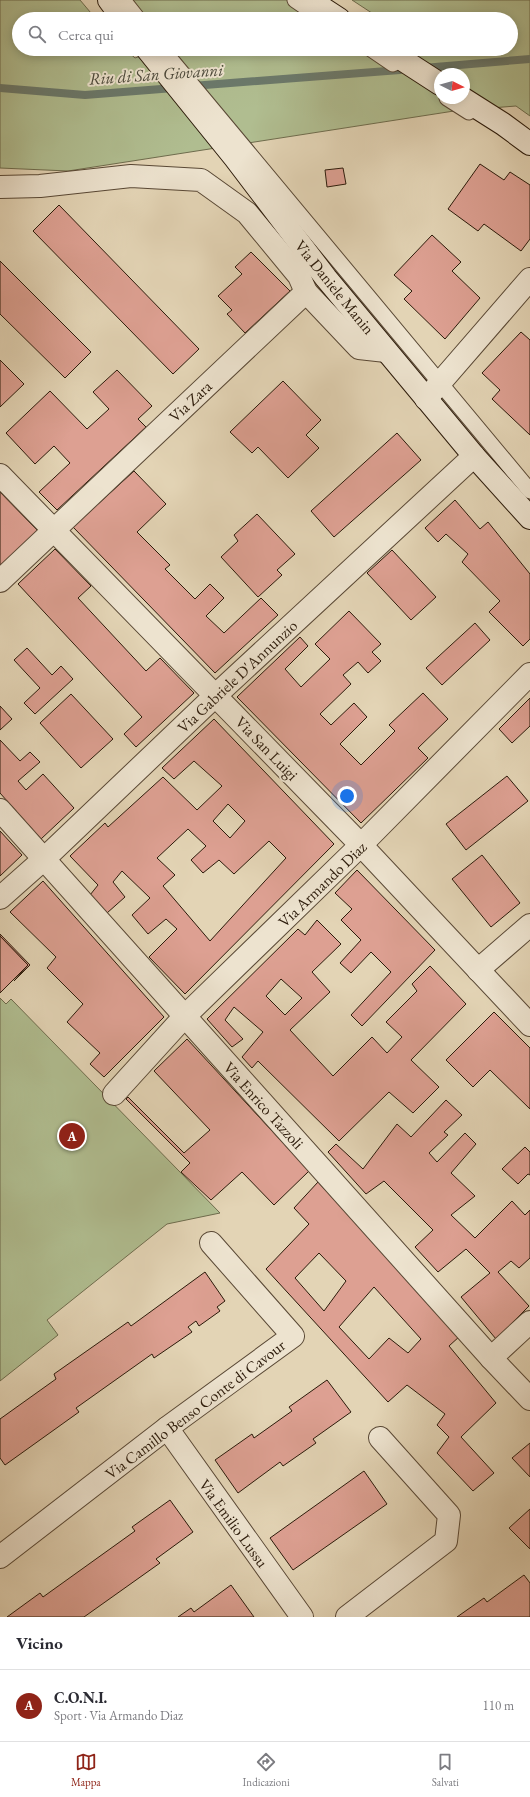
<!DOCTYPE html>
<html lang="it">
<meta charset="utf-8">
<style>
body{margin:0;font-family:"EB Garamond",serif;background:#f2f2f3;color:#2b2b33}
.compass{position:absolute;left:434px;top:68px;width:36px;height:36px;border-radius:50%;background:#fff;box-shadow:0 2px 10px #0003;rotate:95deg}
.you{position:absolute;left:347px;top:796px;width:14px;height:14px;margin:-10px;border:3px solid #fff;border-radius:50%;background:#1a73e8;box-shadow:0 0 0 6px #1a73e833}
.badge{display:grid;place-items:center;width:26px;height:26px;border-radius:50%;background:#8f2418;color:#fff;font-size:13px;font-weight:700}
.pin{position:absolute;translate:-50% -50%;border:2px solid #fff;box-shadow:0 1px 4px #0006}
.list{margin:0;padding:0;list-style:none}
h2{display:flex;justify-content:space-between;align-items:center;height:52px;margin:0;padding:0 16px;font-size:17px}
h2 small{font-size:13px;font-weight:400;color:#7c7c81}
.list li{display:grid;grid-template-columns:26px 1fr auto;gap:12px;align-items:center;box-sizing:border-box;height:72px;padding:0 16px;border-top:1px solid #e1e1e2}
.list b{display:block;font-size:15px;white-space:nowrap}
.list p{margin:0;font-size:13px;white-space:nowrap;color:#7c7c81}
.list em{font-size:13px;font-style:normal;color:#7c7c81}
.icon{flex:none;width:22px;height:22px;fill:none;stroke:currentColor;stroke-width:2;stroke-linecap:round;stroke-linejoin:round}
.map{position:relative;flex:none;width:530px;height:1617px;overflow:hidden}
.search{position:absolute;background:#fff;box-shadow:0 2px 10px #0003;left:12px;right:12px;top:12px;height:44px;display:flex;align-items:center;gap:10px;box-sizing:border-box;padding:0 14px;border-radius:22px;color:#7c7c81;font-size:15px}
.sheet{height:124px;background:#fff}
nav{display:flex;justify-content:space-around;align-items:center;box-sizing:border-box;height:56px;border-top:1px solid #e1e1e2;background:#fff;font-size:11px;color:#7c7c81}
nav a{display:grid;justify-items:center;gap:2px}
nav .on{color:#8f2418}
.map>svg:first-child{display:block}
.green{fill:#b0bd90;stroke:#6e6c4d;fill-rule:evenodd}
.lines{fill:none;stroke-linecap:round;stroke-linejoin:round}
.stream{stroke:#6b796b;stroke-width:8}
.building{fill:#dda092;stroke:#2b1a0a;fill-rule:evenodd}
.lane-casing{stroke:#594835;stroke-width:17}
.street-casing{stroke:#594835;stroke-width:24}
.secondary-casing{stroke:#2b1a0a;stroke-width:24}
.lane{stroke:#ede3cf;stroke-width:15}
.street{stroke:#ede3cf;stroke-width:22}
.secondary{stroke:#ede3cf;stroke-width:22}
.labels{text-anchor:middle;stroke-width:4;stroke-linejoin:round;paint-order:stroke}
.street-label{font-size:16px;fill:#2b1a0a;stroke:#ede3cf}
.water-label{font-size:17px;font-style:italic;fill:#4b493b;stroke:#ede3cf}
</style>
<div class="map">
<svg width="530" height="1617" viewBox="0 0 530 1617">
<rect width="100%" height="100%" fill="#e3d4b5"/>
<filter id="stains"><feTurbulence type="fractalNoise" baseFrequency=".005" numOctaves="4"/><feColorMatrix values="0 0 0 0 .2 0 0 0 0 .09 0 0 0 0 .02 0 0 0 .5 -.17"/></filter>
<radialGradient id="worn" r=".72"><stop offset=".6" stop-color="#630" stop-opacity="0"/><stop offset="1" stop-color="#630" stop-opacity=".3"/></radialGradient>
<!-- green -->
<g class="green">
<path d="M0,0H80L96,19H19V49H125L135,58L160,49H511V19H381L352,0H530V116L516,106L454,111L68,171L0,168ZM440,74H464V98H440Z"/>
<polygon points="131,0 288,0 312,19 147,19"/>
<polygon points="0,998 6,1004 11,999 220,1213 167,1224 47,1320 58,1335 0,1381"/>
</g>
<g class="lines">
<!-- stream -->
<g class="stream">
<polyline points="423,68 530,59"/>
<polyline points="192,86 400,70"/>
<polyline points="0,88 85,95 174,88"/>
</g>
</g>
<!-- building -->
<g class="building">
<polygon points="480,164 504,180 510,172 530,185 530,239 521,251 484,224 478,231 448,209"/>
<polygon points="343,168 346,184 327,187 325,170"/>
<polygon points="59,205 199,349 173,374 33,231"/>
<polygon points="432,235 461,262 452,271 480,298 445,339 404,299 412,291 394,275"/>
<polygon points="251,252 290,291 245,333 227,314 232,310 218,296 242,274 235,267"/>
<polygon points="0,261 91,352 65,378 0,314"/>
<polygon points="521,332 530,340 530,435 492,399 500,390 482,373"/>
<polygon points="0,360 24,384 0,407"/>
<polygon points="117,370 152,406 138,419 146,427 57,510 39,492 70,463 54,446 35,464 6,433 50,391 87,429 109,409 93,392"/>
<polygon points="283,381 321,420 306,435 319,448 288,478 258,447 252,453 230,432"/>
<polygon points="397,433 421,460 334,537 311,511"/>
<polygon points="134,471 166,504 137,532 170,565 165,569 195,599 210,584 224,598 206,616 224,633 261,598 278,615 215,673 73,527"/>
<polygon points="0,492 38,531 0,568"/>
<polygon points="455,500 480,529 488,522 530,574 530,639 523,646 489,612 500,601 462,562 468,554 446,534 438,542 425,528"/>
<polygon points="257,514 295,554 277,570 282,575 258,597 221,557 238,541 234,535"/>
<polygon points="55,549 91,586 78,598 146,671 160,658 194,693 136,747 124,734 142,717 18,584"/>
<polygon points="392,550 436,597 411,620 367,573"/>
<polygon points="349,611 381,644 372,652 381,661 368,673 358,662 343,675 351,684 320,714 331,725 354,703 367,717 340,744 361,765 395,731 389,725 423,693 448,719 418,748 428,758 361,823 237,697 300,637 308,646 285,669 301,687 330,659 315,644"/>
<polygon points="475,623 490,640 442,685 426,668"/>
<polygon points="27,648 52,675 61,666 73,679 35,714 24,703 40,688 14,660"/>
<polygon points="71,694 113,739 81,768 40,723"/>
<polygon points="530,698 530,726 512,743 499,729"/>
<polygon points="0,706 12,719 0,730"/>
<path d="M214,719L334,844L185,994L149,957L177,929L166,919L148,934L132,915L150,898L122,871L113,882L125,897L107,913L90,895L98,885L70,856L105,823L108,827L163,777L197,810L222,786L194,761L174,779L162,768ZM228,804L245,821L230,838L213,821ZM188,829L206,846L191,860L203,873L219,860L234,874L269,841L286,858L210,941L163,886L175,875L157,858Z"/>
<polygon points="0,740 20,761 30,752 40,762 18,781 26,790 43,774 74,808 41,839 0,793"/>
<polygon points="507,776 528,801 466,850 446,824"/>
<polygon points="0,831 22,855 0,876"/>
<polygon points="482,855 520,903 491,927 452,879"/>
<polygon points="357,870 435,950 362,1026 351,1015 391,972 371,952 351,973 340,963 361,940 341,920 352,909 335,893"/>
<polygon points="43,881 164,1017 104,1077 90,1064 100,1053 67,1022 83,1004 47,968 56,957 10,912"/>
<path d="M317,920L341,944L312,972L330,992L290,1030L333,1076L372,1037L387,1053L402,1037L386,1022L417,991L412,984L430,966L466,1004L411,1060L439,1087L413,1113L389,1092L339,1141L258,1061L252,1068L242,1057L263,1032L234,1007L225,1020L243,1039L232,1047L207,1019L298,929L305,935ZM281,979L302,998L285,1015L266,996Z"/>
<polygon points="0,934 30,965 14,981 28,965 0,936"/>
<polygon points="0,936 28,965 0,993"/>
<polygon points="494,1012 530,1048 530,1109 490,1070 473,1087 446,1060"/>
<polygon points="187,1039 309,1171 274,1205 242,1172 211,1200 181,1172 190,1163 126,1099 128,1097 184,1153 210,1130 154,1071"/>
<polygon points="446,1100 462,1115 444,1132 448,1135 429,1153 437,1162 465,1133 476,1144 451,1173 475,1196 451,1215 475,1238 512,1201 525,1215 530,1210 530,1258 519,1268 511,1261 498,1272 529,1306 496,1339 461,1297 490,1273 466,1249 438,1272 415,1247 433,1230 384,1181 366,1194 328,1152 336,1144 363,1169 397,1124 411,1137"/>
<polygon points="525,1147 530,1152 530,1175 528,1174 518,1184 502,1169"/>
<path d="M318,1182L460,1336L449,1346L496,1403L461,1437L494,1473L473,1491L437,1453L449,1437L437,1425L445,1414L407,1385L388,1402L266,1269L309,1224L294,1208ZM319,1253L346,1281L324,1311L295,1278ZM374,1287L421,1339L408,1353L389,1338L369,1359L339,1327Z"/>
<polygon points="205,1272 225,1301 217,1307 220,1311 199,1326 196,1321 188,1327 192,1332 154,1358 152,1354 76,1408 79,1412 5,1465 0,1458 0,1419 56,1379 54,1374 128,1322 131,1326"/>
<polygon points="327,1380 351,1412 313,1439 316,1443 283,1466 280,1462 238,1493 215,1460 252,1434 254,1438 292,1411 289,1407"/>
<polygon points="530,1443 530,1477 512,1458"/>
<polygon points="364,1471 387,1504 293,1570 270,1538"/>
<polygon points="170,1500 193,1532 156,1559 160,1563 84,1617 7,1617 40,1593 43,1597 135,1531 132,1527"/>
<polygon points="530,1509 530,1549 509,1528"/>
<polygon points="524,1575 530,1583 530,1617 457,1617 484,1598 487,1602"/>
<polygon points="231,1585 254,1617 178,1617 191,1608 194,1612"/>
</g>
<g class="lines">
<!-- lane casing -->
<g class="lane-casing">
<g id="lane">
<polyline points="123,0 138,19"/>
<polyline points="295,0 317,15"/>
<polyline points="162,49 530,491"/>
<polyline points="371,49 393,64"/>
<polyline points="447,98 469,112"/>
</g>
</g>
<!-- street casing -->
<g class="street-casing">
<g id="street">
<polyline points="0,187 40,186 131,176 201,180 247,213 299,276 306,292"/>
<polyline points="426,399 530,279"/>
<polyline points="0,475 361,845 530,1025"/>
<polyline points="0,581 306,292 359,348 386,351"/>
<polyline points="0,810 491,1358 530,1399"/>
<polyline points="0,898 44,859 216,695 474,456"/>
<polyline points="478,970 530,925"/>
<polyline points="114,1094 184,1017 361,845 530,674"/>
<polyline points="491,1358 530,1322"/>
<polyline points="167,1428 302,1617"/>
<polyline points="0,1557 167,1428 293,1336 211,1243"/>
<polyline points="347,1617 446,1541 449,1515 380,1438"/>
</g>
</g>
<!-- secondary casing -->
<g class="secondary-casing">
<g id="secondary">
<polyline points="109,0 123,19"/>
<polyline points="310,0 339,19"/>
<polyline points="147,49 235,158 326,278 474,456 530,518"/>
<polyline points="386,49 440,84"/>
<polyline points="462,98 503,124 530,144"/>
</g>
</g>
<!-- lane -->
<use href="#lane" class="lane"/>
<!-- street -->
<use href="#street" class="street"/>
<!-- secondary -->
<use href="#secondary" class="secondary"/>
</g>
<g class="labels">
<!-- street labels -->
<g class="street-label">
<text transform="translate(335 287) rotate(51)" y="6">Via Daniele Manin</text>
<text transform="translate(190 401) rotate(-43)" y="6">Via Zara</text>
<text transform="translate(237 676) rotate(-43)" y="6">Via Gabriele D'Annunzio</text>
<text transform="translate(267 748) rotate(46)" y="6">Via San Luigi</text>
<text transform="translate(322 884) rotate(-44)" y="6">Via Armando Diaz</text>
<text transform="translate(264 1105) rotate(48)" y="6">Via Enrico Tazzoli</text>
<text transform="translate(195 1409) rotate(-37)" y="6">Via Camillo Benso Conte di Cavour</text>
<text transform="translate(234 1523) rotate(54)" y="6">Via Emilio Lussu</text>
</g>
<!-- water labels -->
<g class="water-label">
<text transform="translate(156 74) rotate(-4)" y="6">Riu di San Giovanni</text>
</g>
</g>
<rect width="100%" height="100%" filter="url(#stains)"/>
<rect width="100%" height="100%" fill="url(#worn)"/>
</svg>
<svg class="compass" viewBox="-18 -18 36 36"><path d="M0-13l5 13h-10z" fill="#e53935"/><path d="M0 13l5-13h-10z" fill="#7c7c81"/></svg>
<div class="you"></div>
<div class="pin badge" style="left:72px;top:1136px">A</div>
<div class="search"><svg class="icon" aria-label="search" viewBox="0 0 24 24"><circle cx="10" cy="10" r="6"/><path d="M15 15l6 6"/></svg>Cerca qui</div>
</div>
<section class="sheet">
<h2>Vicino<small></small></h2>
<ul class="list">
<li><span class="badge">A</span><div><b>C.O.N.I.</b><p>Sport · Via Armando Diaz</p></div><em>110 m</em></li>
</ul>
</section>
<nav>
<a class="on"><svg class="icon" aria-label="map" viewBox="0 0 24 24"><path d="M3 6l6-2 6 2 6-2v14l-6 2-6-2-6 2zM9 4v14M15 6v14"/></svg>Mappa</a>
<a><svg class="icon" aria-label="directions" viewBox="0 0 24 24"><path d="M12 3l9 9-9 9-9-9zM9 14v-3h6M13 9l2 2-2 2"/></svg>Indicazioni</a>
<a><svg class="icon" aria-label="saved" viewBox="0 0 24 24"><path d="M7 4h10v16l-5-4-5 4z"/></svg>Salvati</a>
</nav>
